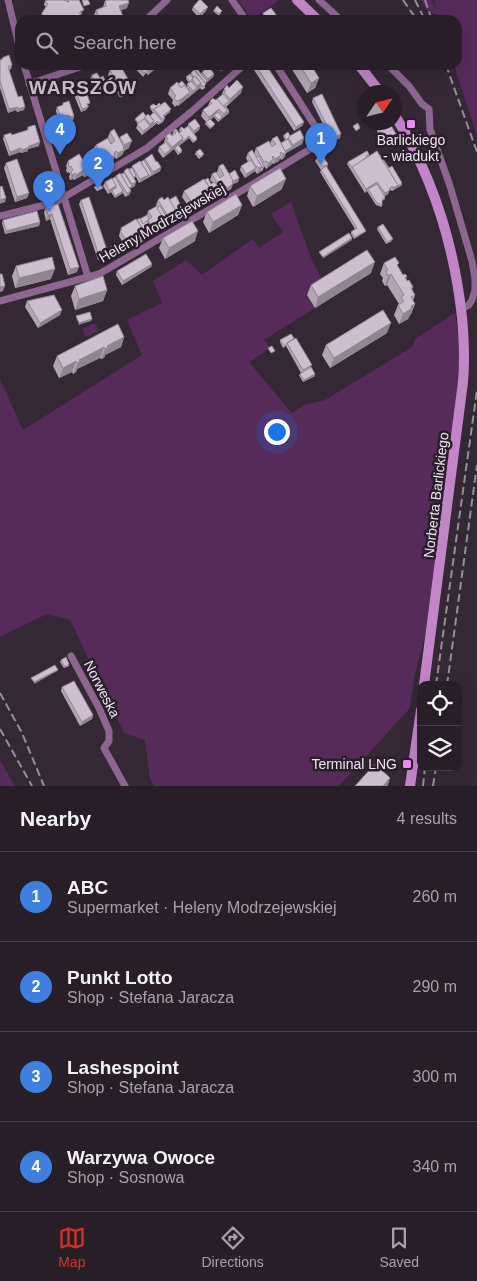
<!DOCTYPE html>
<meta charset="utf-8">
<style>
body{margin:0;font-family:Helvetica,sans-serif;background:#2f2730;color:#f1f3f6}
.controls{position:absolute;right:15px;bottom:15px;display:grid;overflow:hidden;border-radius:10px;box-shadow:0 5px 20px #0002}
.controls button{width:45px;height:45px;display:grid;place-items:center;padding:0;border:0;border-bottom:1px solid #433c45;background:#271e28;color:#f1f3f6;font:25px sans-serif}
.compass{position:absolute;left:357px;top:85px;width:45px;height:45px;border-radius:50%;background:#271e28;box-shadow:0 5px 20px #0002;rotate:55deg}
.you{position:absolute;left:276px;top:431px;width:18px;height:18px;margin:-12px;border:4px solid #fff;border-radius:50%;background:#1a73e8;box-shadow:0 0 0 8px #1a73e833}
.badge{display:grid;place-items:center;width:32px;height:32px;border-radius:50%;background:#d93025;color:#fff;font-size:16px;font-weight:700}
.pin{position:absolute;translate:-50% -41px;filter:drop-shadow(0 1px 2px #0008)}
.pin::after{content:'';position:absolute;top:26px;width:18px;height:15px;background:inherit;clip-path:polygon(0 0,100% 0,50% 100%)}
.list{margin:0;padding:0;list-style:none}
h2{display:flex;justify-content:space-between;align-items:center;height:65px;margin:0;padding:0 20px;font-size:21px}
h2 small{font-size:16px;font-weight:400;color:#a4a2a8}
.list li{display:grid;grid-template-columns:32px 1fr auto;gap:15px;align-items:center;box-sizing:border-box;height:90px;padding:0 20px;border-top:1px solid #433c45}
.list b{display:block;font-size:19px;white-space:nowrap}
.list p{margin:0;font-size:16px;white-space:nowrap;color:#a4a2a8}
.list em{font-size:16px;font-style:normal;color:#a4a2a8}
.icon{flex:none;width:28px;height:28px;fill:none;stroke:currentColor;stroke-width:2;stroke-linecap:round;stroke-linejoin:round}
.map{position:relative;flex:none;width:477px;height:786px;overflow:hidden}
.search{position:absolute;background:#271e28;box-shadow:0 5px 20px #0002;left:15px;right:15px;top:15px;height:55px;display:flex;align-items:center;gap:12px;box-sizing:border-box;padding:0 18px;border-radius:15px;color:#a4a2a8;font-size:19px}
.sheet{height:425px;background:#271e28}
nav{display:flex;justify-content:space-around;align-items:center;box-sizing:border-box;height:70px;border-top:1px solid #433c45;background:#271e28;font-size:14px;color:#a4a2a8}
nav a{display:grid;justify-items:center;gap:2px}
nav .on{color:#d93025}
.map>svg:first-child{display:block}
.green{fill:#562b5a}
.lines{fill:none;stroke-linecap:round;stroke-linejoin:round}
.street{stroke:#8c668f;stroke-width:7}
.secondary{stroke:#c285c8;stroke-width:10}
.rail{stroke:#978d98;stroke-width:2;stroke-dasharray:8 4;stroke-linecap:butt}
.wall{fill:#b1a4b3}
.shaded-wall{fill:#908692}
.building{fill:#cebfd0;stroke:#908692}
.poi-dot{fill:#ee8cf8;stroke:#2a1e2b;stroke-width:2}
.labels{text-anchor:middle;stroke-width:5;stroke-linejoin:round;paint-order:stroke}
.poi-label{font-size:14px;fill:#eee6ef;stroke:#2a1e2b}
.street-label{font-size:14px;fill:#eee6ef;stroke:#2a1e2b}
.district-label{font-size:19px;font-weight:bold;letter-spacing:1px;fill:#cbbbcc;stroke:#2a1e2b}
</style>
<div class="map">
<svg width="477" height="786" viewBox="0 0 477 786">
<rect width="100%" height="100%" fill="#342835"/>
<!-- green -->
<g class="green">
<polygon points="238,0 279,0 252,20"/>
<polygon points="421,0 431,0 436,8 434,0 477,0 477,136 454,65 457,65 457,20 443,20 442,17 427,11"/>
<polygon points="291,202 311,258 324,284 307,295 315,308 264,340 270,348 249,362 292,413 304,405 325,400 412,347 415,339 455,313 460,344 460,373 427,628 415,674 410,708 339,786 154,786 150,778 145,740 124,733 70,620 47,614 0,637 0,379 23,430 142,355 127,320 162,303 153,281 186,260 202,275 253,239 259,248 283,232 271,214"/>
<polygon points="95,323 99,331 86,337 82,329"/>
<polygon points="0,760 15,786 0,786"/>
</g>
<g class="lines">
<!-- street -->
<g class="street">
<polyline points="8,0 20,50"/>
<polyline points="232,0 246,20"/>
<polyline points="319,0 341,20"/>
<polyline points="146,20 167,0"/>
<polyline points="24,65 88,277"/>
<polyline points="388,65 409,86 422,104 429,109 430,129 450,186 472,261 475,279 475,290 472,300 469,305 461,309"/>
<polyline points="29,84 86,65"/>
<polyline points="0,216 56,202 147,148 191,112 244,65"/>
<polyline points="0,301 99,274 248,187 320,143 322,137 276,65"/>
<polyline points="71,656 99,708 109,731 109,741 104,748 125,786"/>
</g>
<!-- secondary -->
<g class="secondary">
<polyline points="297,0 318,20"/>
<polyline points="359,65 380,92"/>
<path d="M394,114C433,176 454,245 462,317C464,339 465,360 463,382L424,685"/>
<polyline points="410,786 421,710"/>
</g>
<!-- rail -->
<g class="rail">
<polyline points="403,0 417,20"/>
<polyline points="415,0 425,20"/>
<polyline points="425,0 432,20"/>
<polyline points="446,65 477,152"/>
<polyline points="436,685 477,390"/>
<polyline points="447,685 477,465"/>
<polyline points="0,693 22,733 44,786"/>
<polyline points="0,729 32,786"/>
<polyline points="423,786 425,767"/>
<polyline points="433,786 436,767"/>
</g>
</g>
<!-- wall -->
<g class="wall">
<polygon points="65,0 79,0 82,14 80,15 80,20 40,20 42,13 46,7 44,5 45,1 65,1"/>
<polygon points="105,1 127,8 121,10 123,17 122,20 96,20 94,15 96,10 103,7"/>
<polygon points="193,7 206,11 199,18 192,10"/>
<polygon points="214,10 222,11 219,16 213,11"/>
<polygon points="263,13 280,20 261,20"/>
<polygon points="2,58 12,65 11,69 9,70 18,97 24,110 17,112 16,110 8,113 0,88 0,60 1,60"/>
<polygon points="132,65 154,65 155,66 154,70 148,75 146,73 143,77"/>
<polygon points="216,65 228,65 221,71"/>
<polygon points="292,65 311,65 319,78 315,88 307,93 291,68"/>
<polygon points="256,66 304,122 302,126 294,131 254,70"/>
<polygon points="110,70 128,79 126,84 123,86 122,84 115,88 108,75"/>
<polygon points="202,72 214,74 213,77 205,84 205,88 202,90 200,88 178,106 177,105 175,107 172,103 173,100 168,94 170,88 178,84 187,86 189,83 186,79 191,73 201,74"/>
<polygon points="92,75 100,78 105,92 95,95 90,80"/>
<polygon points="229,88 241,93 226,107 229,111 229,113 218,122 214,117 211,119 214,126 210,129 205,124 206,122 201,116 203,110 208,106 210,101 217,99 222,95 222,94 224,89"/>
<polygon points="76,91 89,106 88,107 86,110 81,112 74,95"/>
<polygon points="313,98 340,138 332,142 312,102"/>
<polygon points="63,103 74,116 73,120 69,121 68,119 59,122 56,111 57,107 62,106"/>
<polygon points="150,106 156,106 170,112 164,117 165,118 163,122 158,125 157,123 142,135 136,128 138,124 135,120 135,119 150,116 153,113 150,108"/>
<polygon points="188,124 200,126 199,130 194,134 197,138 197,140 193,143 189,138 179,146 182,152 178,155 174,149 163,158 158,151 159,147 165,143 164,142 166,136 172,135 174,130 179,133 180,132 179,130 180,128 184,129 188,126"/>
<polygon points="28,127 39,146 28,149 28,151 21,153 20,152 9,156 3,139 4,135 12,135 27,130"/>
<polygon points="378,128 396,134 395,138 385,144 377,132"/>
<polygon points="110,132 119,139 120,137 129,148 124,151 122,155 116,159 114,157 113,161 109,163 107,161 105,165 101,168 99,165 88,172 87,176 84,177 83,175 74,180 73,179 70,180 69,177 70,174 69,172 67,173 66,170 67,168 66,166 68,161 83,160 91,155 90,152 90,151 94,148 96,145 111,144 108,137"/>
<polygon points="284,135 304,138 302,144 286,153 284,158 281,160 280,158 279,161 273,164 272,163 271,165 266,169 264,166 263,170 257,174 255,171 245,178 240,170 241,166 248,162 246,158 248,153 254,154 256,148 270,144 272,139 281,143 285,140 283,136"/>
<polygon points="196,152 203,156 199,159 195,154"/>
<polygon points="369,154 369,156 389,168 402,185 392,191 391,190 389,191 388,194 385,196 385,199 382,201 382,207 376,205 367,191 365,193 347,164 348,162"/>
<polygon points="317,158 328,164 327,167 365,232 354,239 351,234 351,232 355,229 320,172 321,170 315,161"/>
<polygon points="145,159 156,162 161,167 160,171 139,183 136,177 134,178 135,186 129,189 131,191 129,195 125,197 123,193 115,198 111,192 108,194 103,186 105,182 112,179 115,177 116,176 124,173 124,171 129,170 132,168 132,166 144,160"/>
<polygon points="6,163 29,193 27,198 15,202 4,168"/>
<polygon points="219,166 229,174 239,178 238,182 233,184 231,189 225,193 224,191 223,194 220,196 218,193 214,196 212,201 210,202 208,199 206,204 204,206 202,207 200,204 191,210 182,197 184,191 213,183 210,180 212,174 217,172"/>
<polygon points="250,186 282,189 253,207 247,196"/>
<polygon points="81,200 108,253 107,257 98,260 79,204"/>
<polygon points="158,200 169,200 183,210 182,214 177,217 175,222 170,225 169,222 167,223 165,228 162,230 161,227 158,232 154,234 152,232 149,233 148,238 145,240 144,238 143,241 137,245 135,242 127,247 125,244 124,245 119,236 121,228 137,220 140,219 147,215 148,211 157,207 156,205"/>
<polygon points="58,204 77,272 68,275 50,219 46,221 44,212 46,207"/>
<polygon points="242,205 238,215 209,233 203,222 207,212"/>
<polygon points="3,220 40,222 39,226 5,234 2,223"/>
<polygon points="378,227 392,241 386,244 377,229"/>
<polygon points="163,238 195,241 165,259 159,248"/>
<polygon points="384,263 398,266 403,275 407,276 406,279 407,281 413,287 412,290 415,295 413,301 415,304 411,314 410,315 408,319 399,324 394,315 398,305 399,304 387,285 385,286 382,281 383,278 380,274"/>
<polygon points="152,264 151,267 122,285 116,275 117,271"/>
<polygon points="16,266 51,279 15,288 12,276"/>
<polygon points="371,273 315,308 307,295 311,285"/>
<polygon points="75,286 107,290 103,301 75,310 71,296"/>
<polygon points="27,301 60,315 38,328 25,307"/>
<polygon points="387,333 330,368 322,355 326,345"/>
<polygon points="291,334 311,367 315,376 303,382 299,375 301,373 286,346 283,348 280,342 280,340"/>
<polygon points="124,337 121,347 105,355 104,358 101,359 100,358 77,369 76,372 73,374 72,372 59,378 53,366 57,356"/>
<polygon points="61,660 69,664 69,666 64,668 60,662"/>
<polygon points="62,687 93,715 92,719 80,726 61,691"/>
</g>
<!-- shaded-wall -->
<g class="shaded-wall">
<polygon points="129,3 127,8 117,12 119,6"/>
<polygon points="208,7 206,11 199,18 200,14"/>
<polygon points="108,15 106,20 99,20 99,18"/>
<polygon points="225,65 228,65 221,71 222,67"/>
<polygon points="155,66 154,70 148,75 149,71"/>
<polygon points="214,74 213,77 206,83 208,79"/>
<polygon points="319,78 315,88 307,93 311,83"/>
<polygon points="124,79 122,84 115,88 117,83"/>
<polygon points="128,79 126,84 123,86 125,80"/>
<polygon points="201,83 200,88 178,106 180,100 190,92 192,93 193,91"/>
<polygon points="107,86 105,92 95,95 97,90"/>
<polygon points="243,87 241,93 228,105 230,99"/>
<polygon points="18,107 16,110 8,113 9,109"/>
<polygon points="25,107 24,110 17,112 18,109"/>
<polygon points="88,107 86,110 81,112 82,109"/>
<polygon points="171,109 170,112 161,119 163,116"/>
<polygon points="219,109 217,114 214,115 214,117 207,123 209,117"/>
<polygon points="227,110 229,111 229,113 218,122 219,120 222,117 224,114"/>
<polygon points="69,115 68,119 59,122 61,118"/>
<polygon points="74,116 73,120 69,121 70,117"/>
<polygon points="154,121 152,127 142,135 143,131"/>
<polygon points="304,122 302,126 294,131 296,127"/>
<polygon points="200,126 199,130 192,135 194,131"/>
<polygon points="341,134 340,138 332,142 333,138"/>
<polygon points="396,134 395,138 385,144 386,140"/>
<polygon points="189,136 189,138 175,149 175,148 174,149 163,158 165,154 171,149 172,147 183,138"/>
<polygon points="304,138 302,144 286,153 284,158 281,160 284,151 292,147 293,145"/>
<polygon points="132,141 129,148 124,151 122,155 116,159 118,153 124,147 122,151 124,145"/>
<polygon points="40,142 39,146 28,149 28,151 21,153 22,150 29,146"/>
<polygon points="21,148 20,152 9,156 10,152"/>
<polygon points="116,151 113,161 109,163 114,153"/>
<polygon points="281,152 279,161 273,164 275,159 280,153"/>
<polygon points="109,155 105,165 101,168 106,157"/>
<polygon points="273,156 271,165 266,169 268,163 272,157"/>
<polygon points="101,160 99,165 88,172 87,176 84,177 87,168"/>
<polygon points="257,166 255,171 245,178 246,174 255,168"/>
<polygon points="161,167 160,171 151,176 153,172"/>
<polygon points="262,167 260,172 257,174 259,168"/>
<polygon points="85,169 83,175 74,180 76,175"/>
<polygon points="75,173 73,179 70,180 72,175"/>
<polygon points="149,175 147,178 139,183 140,179"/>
<polygon points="239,178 238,182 233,184 231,189 225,193 227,188 232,181"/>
<polygon points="286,179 282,189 253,207 257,196"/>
<polygon points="136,182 135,186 127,190 128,189 132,186 132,184"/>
<polygon points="377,182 376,185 368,189 367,191 365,193 366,189"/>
<polygon points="402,183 402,185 392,191 393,188"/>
<polygon points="225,185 223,194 220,196 223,186"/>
<polygon points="116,186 115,190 112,190 111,192 108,194 109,190"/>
<polygon points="392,186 388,194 383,197 385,193"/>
<polygon points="220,190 218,193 214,196 212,201 210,202 212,197 212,194"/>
<polygon points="123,191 123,193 115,198 115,196"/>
<polygon points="131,191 129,195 125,197 127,193"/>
<polygon points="29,193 27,198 15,202 17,197"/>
<polygon points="210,194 206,204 202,207 206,196"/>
<polygon points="6,198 5,202 0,204 0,200"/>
<polygon points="202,198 200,204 191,210 193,204"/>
<polygon points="242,205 238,215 209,233 213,222"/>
<polygon points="183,210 182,214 177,217 175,222 170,225 175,214"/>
<polygon points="52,214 50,219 46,221 48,215"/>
<polygon points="171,216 165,228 162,230 164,224 164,222 168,219"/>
<polygon points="162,221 158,232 154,234 159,224"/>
<polygon points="40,222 39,226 5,234 6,231"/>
<polygon points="154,226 152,232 147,235 148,231"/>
<polygon points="198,231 195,241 165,259 169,248"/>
<polygon points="366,231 365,232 354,239 355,237"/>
<polygon points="137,236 135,242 127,247 129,241"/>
<polygon points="145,236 143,241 137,245 139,239"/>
<polygon points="352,238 352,240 322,259 323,257"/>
<polygon points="108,253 107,257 98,260 99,256"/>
<polygon points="375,262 371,273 315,308 318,297"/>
<polygon points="152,264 151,267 122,285 123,281"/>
<polygon points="79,267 77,272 68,275 70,269"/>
<polygon points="55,269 51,279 15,288 19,278"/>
<polygon points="391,274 387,285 385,286 388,276"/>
<polygon points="5,286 3,291 0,292 0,287"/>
<polygon points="107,290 103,301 75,310 79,299"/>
<polygon points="415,304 411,314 410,315 408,319 399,324 403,314 411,306"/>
<polygon points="62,310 60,315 38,328 40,323"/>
<polygon points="92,319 91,321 78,325 79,323"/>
<polygon points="391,323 387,333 330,368 334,358"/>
<polygon points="124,337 121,347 105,355 104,358 101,359 105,349 107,346"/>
<polygon points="104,347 100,358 77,369 76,372 73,374 79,360"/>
<polygon points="76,361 72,372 59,378 63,368"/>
<polygon points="315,374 315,376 303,382 304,380"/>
<polygon points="58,670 57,671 34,684 34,682"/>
<polygon points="93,715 92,719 80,726 82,722"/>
<polygon points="390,778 388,785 387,786 383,786"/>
</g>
<!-- building -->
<g class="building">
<polygon points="48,0 63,0 69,2 68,0 79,0 84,10 80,12 80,20 42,20 42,13 48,4 45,1"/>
<polygon points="82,0 88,0 90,4 84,6"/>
<polygon points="108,0 128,0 129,3 119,6 123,17 115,20 109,20 108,15 99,18 96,10 106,6 105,1"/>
<polygon points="199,0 201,0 208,7 200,14 193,7"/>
<polygon points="217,6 222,11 219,14 214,10"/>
<polygon points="271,8 280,20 268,20 263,13"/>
<polygon points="9,55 12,65 8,67 18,97 22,96 25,107 18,109 18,107 9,109 0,81 0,60 3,59 2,58"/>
<polygon points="120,65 128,79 125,80 124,79 117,83 110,70"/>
<polygon points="137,65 154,65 155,66 149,71 148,70 144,73"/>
<polygon points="257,65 266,65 304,122 296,127 256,66"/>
<polygon points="300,65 311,65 319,78 311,83"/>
<polygon points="209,67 214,74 208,79 202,72"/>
<polygon points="197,69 207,81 205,83 195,70"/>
<polygon points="194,70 206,84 203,87 201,84 200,85 201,83 195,76 194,77 191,73"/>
<polygon points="97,73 100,78 103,76 107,86 97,90 92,75"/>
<polygon points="190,74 193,78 190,82 186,77"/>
<polygon points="195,76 201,83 197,86 192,79"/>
<polygon points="237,80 243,87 230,99 224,92 226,91 224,89 227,85 229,88"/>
<polygon points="182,81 192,93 189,95 190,92 184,85 181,88 178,84"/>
<polygon points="191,81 197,88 193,91 187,84"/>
<polygon points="177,82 181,88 184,85 190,92 180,100 179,100 177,101 174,98 176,96 170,88"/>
<polygon points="85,88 90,103 87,104 88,107 82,109 76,91"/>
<polygon points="123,89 126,95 120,97 117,91"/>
<polygon points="223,94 229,101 223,106 217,99"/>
<polygon points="322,94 341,134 333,138 313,98"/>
<polygon points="213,98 215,100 217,99 227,110 224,114 219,109 209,117 203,110 212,103 210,101"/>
<polygon points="69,101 74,116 70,117 69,115 61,118 57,107 63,105 63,103"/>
<polygon points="165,102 171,109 163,116 165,118 162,119 154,109"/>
<polygon points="159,103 161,105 154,109 154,111 150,106 154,104 156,106"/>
<polygon points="225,106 229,111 226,114 227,110 224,107"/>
<polygon points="143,112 146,116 144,119 139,123 135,119"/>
<polygon points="154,112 162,121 159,123 157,121 153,125 154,121 150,116"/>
<polygon points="218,112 222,117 219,120 214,115"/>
<polygon points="148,114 154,121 150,124 145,117"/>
<polygon points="144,119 150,126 143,131 137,124"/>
<polygon points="195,119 200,126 194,131 188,124"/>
<polygon points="210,119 215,124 210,128 206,122"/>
<polygon points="386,122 389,122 396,134 386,140 378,128"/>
<polygon points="358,123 360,128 356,131 353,126"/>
<polygon points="35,125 40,142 29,146 29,147 22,150 21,148 10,152 4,135 11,133 12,135 28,130 28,127"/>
<polygon points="188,126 197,138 194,142 189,136 182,142 183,138 179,133 182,131 180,128 182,127 184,129"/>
<polygon points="114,129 124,147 123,147 124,150 118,153 116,151 114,153 115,155 111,158 109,155 106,157 107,160 103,162 101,160 92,165 87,168 89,170 86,172 85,169 76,175 75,173 72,175 71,172 73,170 71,166 69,167 68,165 69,164 68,161 79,154 83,160 99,151 96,145 108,138 111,144 115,141 110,132"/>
<polygon points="176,129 183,138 172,147 166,140 168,139 166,136 170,133 172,136 176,133 174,130"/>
<polygon points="300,130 304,138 293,145 288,137"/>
<polygon points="288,132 290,136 286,140 284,135"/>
<polygon points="127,133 132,141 124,145 120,137"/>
<polygon points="277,136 286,152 283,154 281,152 280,153 281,155 275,159 273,156 272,157 273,160 268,163 266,161 264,162 256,148 269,141 272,147 276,144 272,139"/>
<polygon points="288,139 292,147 285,151 281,143"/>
<polygon points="166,142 171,149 165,154 159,147"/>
<polygon points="178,145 182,150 179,153 175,148"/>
<polygon points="94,148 97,152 92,155 90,151"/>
<polygon points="200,149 204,154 200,157 196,152"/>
<polygon points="252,150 262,167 259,168 257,166 256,167 248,153"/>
<polygon points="367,151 369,154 366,156 367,157 352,168 348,162"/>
<polygon points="377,151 398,185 393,188 392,186 389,189 390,190 385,193 377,182 366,189 352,167"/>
<polygon points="152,154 156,162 157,161 161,167 153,172 145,159"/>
<polygon points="322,155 328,164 323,167 317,158"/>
<polygon points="259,156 264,167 261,168 262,167 256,157"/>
<polygon points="380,156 381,156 389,168 392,166 402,183 398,186 398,185"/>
<polygon points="17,159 29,193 17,197 6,163"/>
<polygon points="144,160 152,174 148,177 149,175 141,162"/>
<polygon points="251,160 256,168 246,174 241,166"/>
<polygon points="140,161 149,175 140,179 132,166"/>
<polygon points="223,164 233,180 232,181 233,184 227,188 225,185 223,186 225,189 222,191 212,174 216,172 220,178 224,175 219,166"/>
<polygon points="326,166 366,231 355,237 351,232 357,228 321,170"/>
<polygon points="128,168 136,182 132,184 124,171"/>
<polygon points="132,168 136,176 133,177 129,169"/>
<polygon points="280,168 286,179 257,196 250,186"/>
<polygon points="235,170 239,178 232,182 233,180 229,174"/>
<polygon points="120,173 131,191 127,193 116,176"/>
<polygon points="124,173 132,186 129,188 121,174"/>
<polygon points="115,177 123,191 115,196 112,190 116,188 116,186 112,179"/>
<polygon points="112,178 116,186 109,190 105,182"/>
<polygon points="208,178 211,184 215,182 220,190 213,193 205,180"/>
<polygon points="204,179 214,195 212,197 210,194 206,196 208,199 204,201 202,198 193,204 184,191"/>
<polygon points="100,184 103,188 97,191 94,187"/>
<polygon points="377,184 385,197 382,200 382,205 377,203 368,189"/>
<polygon points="2,186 6,198 0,200 0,187"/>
<polygon points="236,194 242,205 213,222 207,212"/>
<polygon points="176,196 183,210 176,214 177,213 169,200"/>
<polygon points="89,197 108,253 99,256 81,200"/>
<polygon points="162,197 164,200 168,197 177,213 175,214 177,217 172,219 171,216 169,218 158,200"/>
<polygon points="58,204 79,267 70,269 52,214 48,215 46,207"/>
<polygon points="157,206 167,223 164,224 162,221 159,224 160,226 156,229 154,226 152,227 148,220 152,217 148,211"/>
<polygon points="160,206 168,219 165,221 157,208"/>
<polygon points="37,211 40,222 6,231 3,220"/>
<polygon points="147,215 149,219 147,221 143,224 140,219"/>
<polygon points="140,218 143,224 147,221 152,229 148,231 150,234 146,236 145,233 144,233 145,232 137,220"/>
<polygon points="136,219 145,232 144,233 145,236 139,239 137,236 129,241 127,238 126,240 120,231 122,230 121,228"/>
<polygon points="192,221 198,231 169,248 163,238"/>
<polygon points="383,224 393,239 387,242 378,227"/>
<polygon points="349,233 352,238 323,257 319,252"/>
<polygon points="117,243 121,248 114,253 111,246"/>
<polygon points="367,250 375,262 318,297 311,285"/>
<polygon points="146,254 152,264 123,281 117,271"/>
<polygon points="52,257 55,269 19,278 16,266"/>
<polygon points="395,257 399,263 397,265 403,275 405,274 407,276 405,277 407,281 409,280 413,287 411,288 415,295 411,297 415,304 411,306 412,308 403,314 398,305 404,301 401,297 404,295 391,274 388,276 386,271 388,270 384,263"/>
<polygon points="0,274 2,274 5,286 0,287"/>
<polygon points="103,276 107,290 79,299 75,286"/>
<polygon points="54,295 62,310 40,323 27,301"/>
<polygon points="383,310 391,323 334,358 326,345"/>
<polygon points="90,312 92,319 79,323 76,316"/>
<polygon points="118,324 124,337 107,346 108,347 105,349 104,347 79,360 80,362 77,363 76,361 63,368 57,356"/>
<polygon points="291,334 294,338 287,343 286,345 284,346 280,340"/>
<polygon points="296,338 312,365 303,370 287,343"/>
<polygon points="272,346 275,351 271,353 268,348"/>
<polygon points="311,367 315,374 304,380 300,374"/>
<polygon points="66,657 69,664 65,667 61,660"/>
<polygon points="55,665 58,670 34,682 31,678"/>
<polygon points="74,681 93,715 82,722 62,687"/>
<polygon points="375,764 390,778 383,786 355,786"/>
</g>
<!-- markers -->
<g class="poi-dot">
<rect x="406" y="119" width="10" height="10" rx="2.5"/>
<rect x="402" y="759" width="10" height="10" rx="2.5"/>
</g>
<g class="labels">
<!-- poi labels -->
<g class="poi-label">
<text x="411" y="145">Barlickiego<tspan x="411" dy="16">- wiadukt</tspan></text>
<text x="397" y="769" text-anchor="end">Terminal LNG</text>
</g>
<!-- street labels -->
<g class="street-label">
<text transform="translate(162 223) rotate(-30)" y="5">Heleny Modrzejewskiej</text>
<text transform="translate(436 495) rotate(-83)" y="5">Norberta Barlickiego</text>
<text transform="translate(102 689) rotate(63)" y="5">Norweska</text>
</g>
<!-- district labels -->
<g class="district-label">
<text x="83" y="94">WARSZÓW</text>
</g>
</g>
</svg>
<div class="controls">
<button><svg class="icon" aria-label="locate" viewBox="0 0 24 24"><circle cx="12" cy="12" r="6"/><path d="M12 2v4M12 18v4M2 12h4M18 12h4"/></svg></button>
<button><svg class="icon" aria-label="layers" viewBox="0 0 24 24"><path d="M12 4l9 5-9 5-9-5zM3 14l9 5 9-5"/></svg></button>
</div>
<svg class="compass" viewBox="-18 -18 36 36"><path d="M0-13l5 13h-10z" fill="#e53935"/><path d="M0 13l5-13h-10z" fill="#a4a2a8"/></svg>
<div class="you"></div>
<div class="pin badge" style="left:321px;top:164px;background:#3f7fe0">1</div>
<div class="pin badge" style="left:98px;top:189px;background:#3f7fe0">2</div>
<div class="pin badge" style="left:49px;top:212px;background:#3f7fe0">3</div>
<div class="pin badge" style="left:60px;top:155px;background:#3f7fe0">4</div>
<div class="search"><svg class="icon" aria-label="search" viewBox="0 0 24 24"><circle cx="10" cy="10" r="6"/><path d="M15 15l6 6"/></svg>Search here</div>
</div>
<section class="sheet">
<h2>Nearby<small>4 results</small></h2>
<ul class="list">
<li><span class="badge" style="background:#3f7fe0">1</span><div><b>ABC</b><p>Supermarket · Heleny Modrzejewskiej</p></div><em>260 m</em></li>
<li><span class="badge" style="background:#3f7fe0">2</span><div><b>Punkt Lotto</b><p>Shop · Stefana Jaracza</p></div><em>290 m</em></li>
<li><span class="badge" style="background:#3f7fe0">3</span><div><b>Lashespoint</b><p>Shop · Stefana Jaracza</p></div><em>300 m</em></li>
<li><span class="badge" style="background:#3f7fe0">4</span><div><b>Warzywa Owoce</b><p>Shop · Sosnowa</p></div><em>340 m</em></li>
</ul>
</section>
<nav>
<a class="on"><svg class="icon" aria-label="map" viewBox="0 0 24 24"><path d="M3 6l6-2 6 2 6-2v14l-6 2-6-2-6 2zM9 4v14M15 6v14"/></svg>Map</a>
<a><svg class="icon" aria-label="directions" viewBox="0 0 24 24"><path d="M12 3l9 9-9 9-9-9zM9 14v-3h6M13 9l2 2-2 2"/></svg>Directions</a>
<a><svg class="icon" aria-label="saved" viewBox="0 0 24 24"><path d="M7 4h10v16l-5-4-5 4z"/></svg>Saved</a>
</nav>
